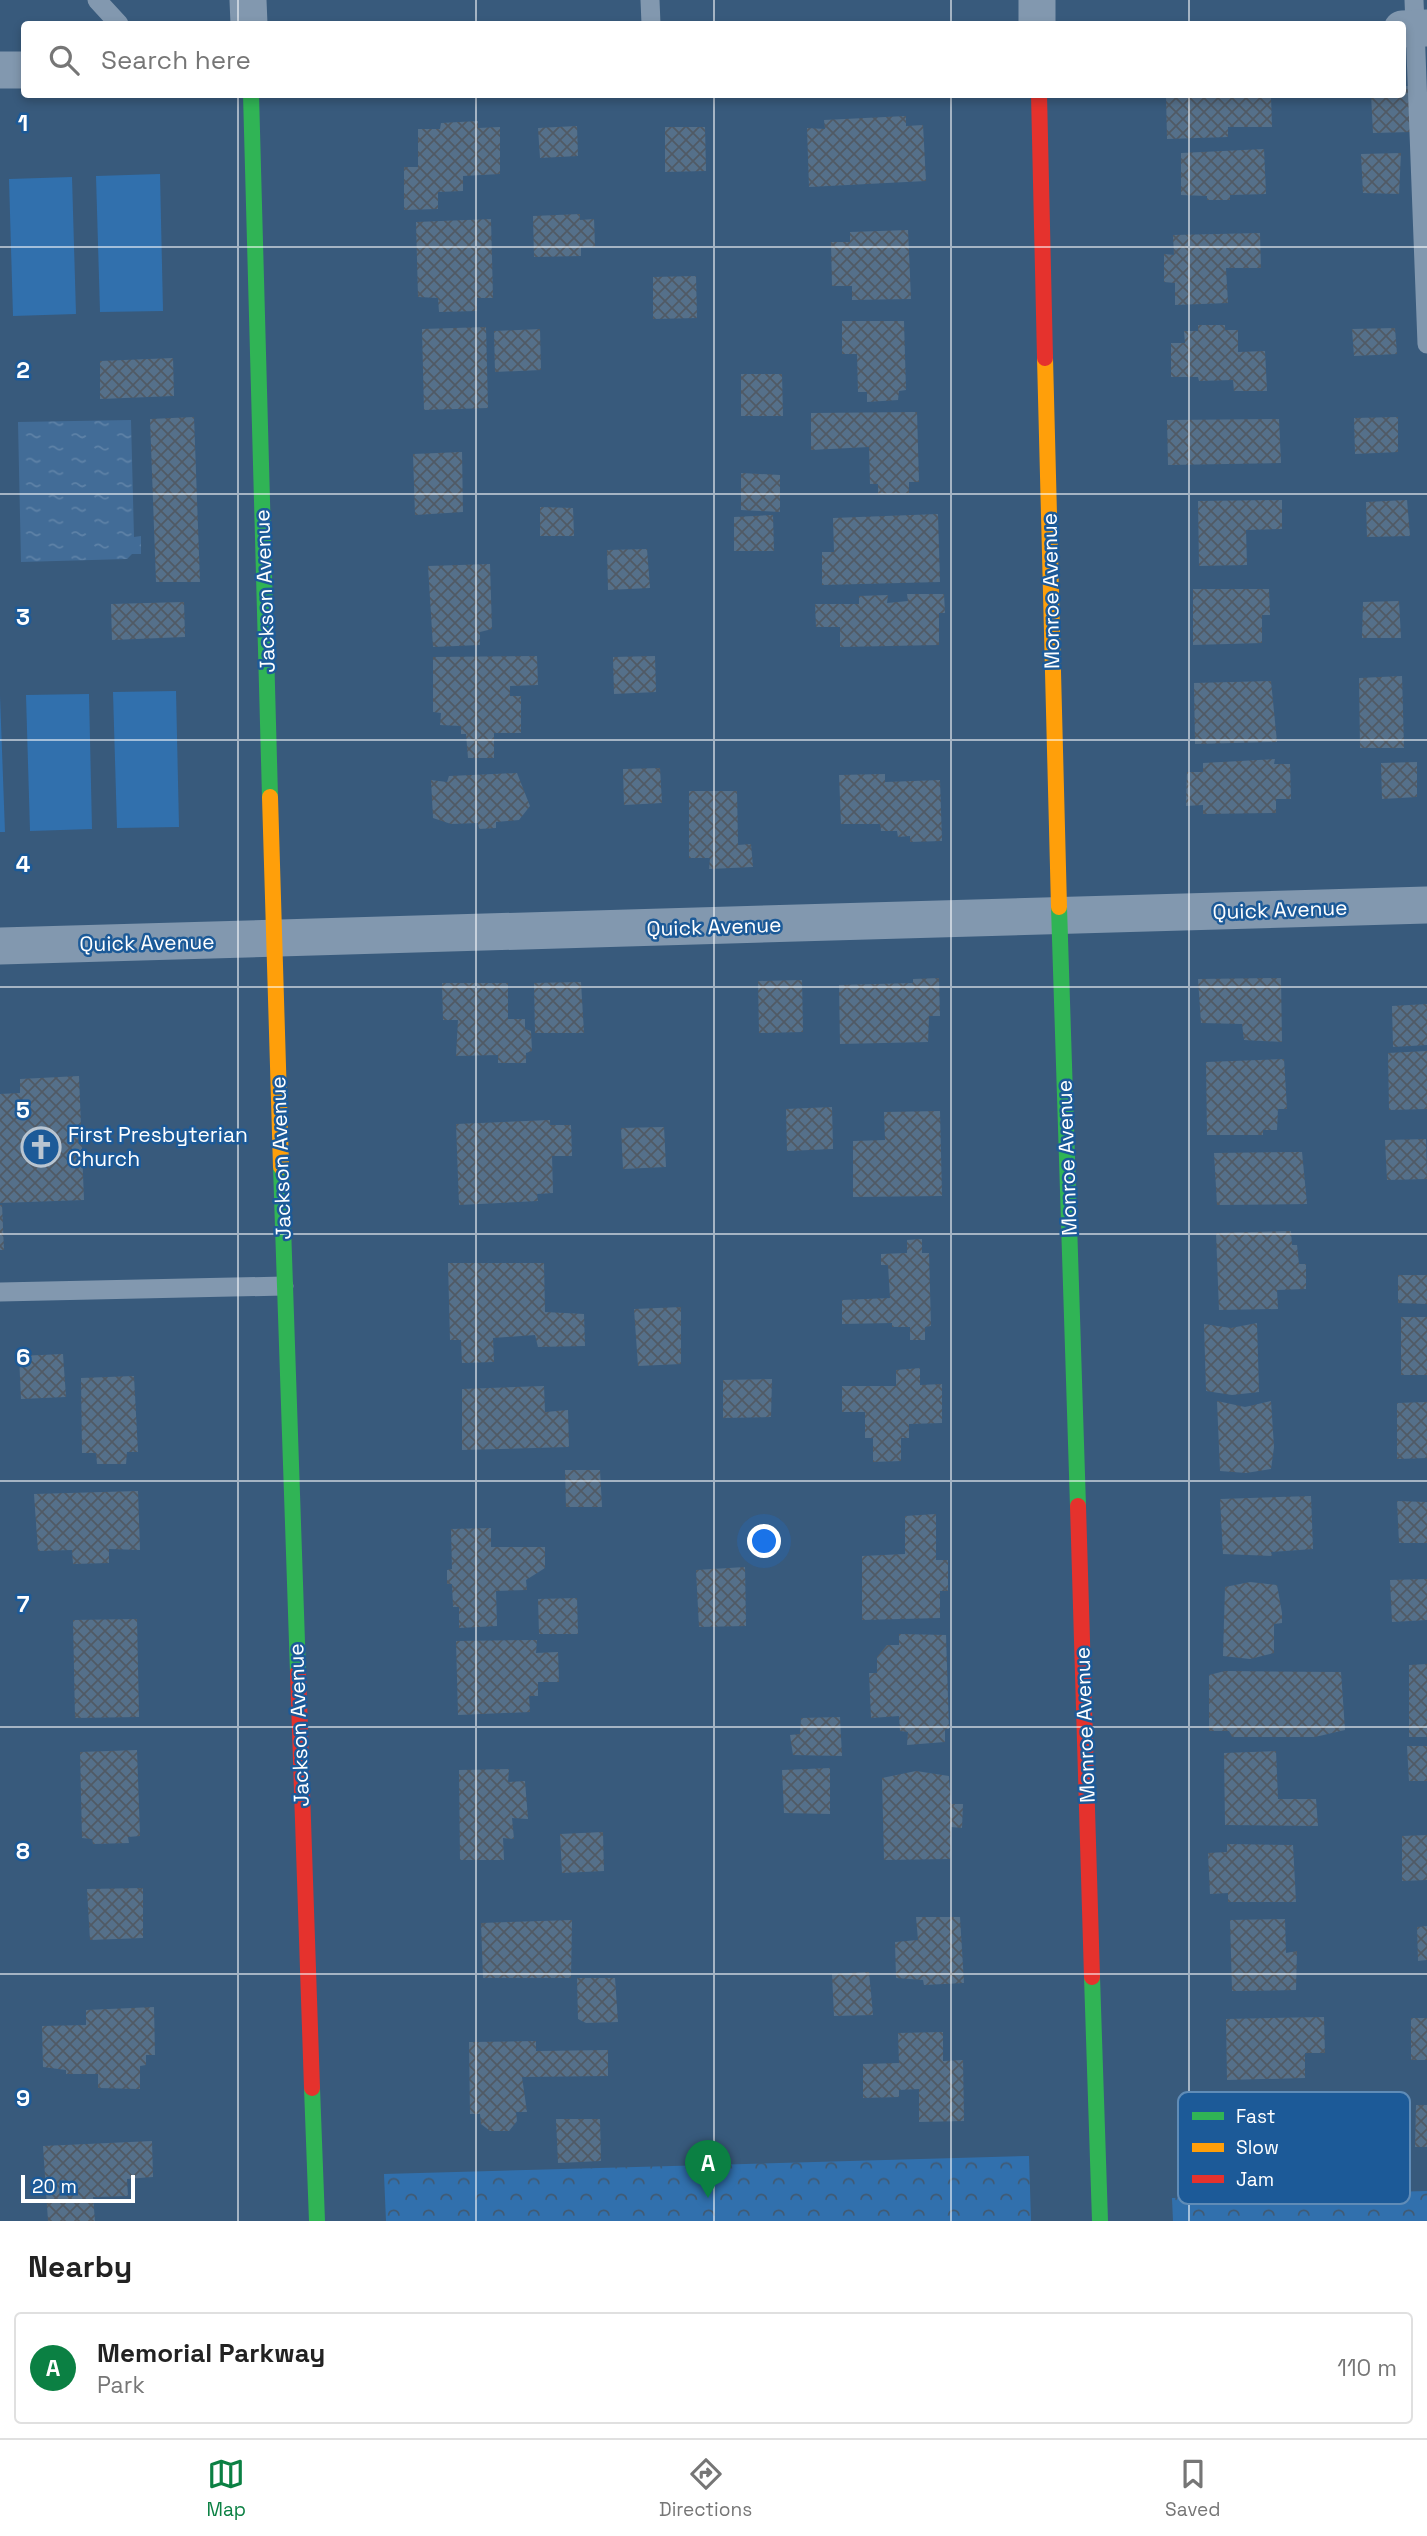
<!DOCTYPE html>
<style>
body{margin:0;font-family:"Space Grotesk",sans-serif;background:#f2f2f2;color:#222}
.scale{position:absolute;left:21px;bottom:18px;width:114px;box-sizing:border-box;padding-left:7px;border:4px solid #fff;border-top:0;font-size:19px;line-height:24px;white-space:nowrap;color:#fff;-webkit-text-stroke:5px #1c5a98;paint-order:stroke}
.you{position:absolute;left:765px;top:1542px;width:24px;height:24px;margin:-18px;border:5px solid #fff;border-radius:50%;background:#1a73e8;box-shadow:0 0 0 10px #1a73e833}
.badge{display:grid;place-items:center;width:46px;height:46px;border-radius:50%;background:#0b8043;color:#fff;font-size:23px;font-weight:700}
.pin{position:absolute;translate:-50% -58px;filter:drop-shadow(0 2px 4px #0008)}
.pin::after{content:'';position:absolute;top:37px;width:24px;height:21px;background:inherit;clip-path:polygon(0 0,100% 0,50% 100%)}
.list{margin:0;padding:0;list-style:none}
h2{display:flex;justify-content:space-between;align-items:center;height:91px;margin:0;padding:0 28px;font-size:30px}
h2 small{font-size:23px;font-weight:400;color:#767676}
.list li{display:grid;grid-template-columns:46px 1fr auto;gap:21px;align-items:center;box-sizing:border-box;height:112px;margin:0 14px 14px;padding:0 14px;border:2px solid #e0e0e0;border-radius:7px}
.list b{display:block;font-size:26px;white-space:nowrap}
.list p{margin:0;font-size:23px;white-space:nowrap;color:#767676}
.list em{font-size:23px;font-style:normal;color:#767676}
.icon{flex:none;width:38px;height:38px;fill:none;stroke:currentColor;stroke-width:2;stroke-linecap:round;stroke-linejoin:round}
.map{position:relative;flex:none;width:1427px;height:2221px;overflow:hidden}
.search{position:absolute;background:#fff;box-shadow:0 4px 10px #0003;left:21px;right:21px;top:21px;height:77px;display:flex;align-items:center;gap:18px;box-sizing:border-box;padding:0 24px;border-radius:7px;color:#767676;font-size:26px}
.sheet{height:217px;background:#fff}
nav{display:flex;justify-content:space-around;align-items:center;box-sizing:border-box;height:98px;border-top:2px solid #e0e0e0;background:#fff;font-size:19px;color:#767676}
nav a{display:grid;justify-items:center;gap:4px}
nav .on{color:#0b8043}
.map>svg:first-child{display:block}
.grass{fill:#3170ad}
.park{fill:url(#park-crowns)}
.water{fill:url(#water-ripples)}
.building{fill:url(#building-cross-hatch)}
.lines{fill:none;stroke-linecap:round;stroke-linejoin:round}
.lane{stroke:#8298af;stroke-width:19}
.street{stroke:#8298af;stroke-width:37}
.fast{stroke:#30b455;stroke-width:16}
.slow{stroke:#ff9f0a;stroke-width:16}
.jam{stroke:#e5322d;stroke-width:16}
.grid{fill:none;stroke:#fff;stroke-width:2;stroke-opacity:0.55}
.labels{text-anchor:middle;stroke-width:5;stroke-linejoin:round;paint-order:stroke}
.street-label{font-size:21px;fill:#fff;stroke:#1c5a98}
.poi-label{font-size:21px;fill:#fff;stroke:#1c5a98;text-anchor:start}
.key{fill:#1c5a98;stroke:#608cb7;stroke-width:2}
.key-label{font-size:19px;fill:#fff}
.grid-label{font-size:23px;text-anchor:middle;font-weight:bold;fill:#fff;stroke:#1c5a98;stroke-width:5;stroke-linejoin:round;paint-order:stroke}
</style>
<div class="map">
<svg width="1427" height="2221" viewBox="0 0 1427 2221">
<defs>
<pattern id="park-crowns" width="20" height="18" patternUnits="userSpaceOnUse" patternTransform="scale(1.75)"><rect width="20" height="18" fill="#3170ad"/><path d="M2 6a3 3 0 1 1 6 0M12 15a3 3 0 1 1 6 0" fill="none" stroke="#415a73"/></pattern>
<pattern id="water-ripples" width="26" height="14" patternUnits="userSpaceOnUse" patternTransform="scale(1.75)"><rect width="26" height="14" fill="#426c97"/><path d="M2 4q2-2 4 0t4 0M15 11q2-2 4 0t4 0" fill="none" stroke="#5e82a7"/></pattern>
<pattern id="building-cross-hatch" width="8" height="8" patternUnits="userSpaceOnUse" patternTransform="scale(1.75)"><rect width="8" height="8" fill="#55708a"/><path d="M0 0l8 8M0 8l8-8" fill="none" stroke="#505a65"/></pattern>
</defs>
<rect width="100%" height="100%" fill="#385a7c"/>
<!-- grass -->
<g class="grass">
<polygon points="160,174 163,311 100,312 96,176"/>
<polygon points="72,177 76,314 13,316 9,179"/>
<polygon points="176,691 179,827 117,828 113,692"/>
<polygon points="89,694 92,829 30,831 26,695"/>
<polygon points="0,696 5,832 0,832"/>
</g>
<!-- park -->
<g class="park">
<polygon points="1029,2156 1031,2221 386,2221 384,2174"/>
<polygon points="1427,2191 1427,2221 1173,2221 1172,2198"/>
</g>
<!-- water -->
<polygon class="water" points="131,420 134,537 141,536 141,554 132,554 127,559 21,562 18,422"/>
<!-- building -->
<g class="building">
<polygon points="1402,86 1410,86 1411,132 1373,133 1371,94 1402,94"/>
<polygon points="1242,94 1271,97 1272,127 1228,127 1228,137 1167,139 1166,95"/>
<polygon points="906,116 906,126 923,125 926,181 809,187 807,128 825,129 824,120"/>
<polygon points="478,121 478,128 500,127 500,174 463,176 463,191 438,192 438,209 404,210 404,167 418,167 418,129 440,129 441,123"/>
<polygon points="577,126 578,156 540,158 538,128"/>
<polygon points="665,127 705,127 706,171 665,172"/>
<polygon points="1264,149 1266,194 1230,195 1230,200 1207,200 1207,196 1181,195 1181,153"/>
<polygon points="1401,153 1399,194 1363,193 1361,154"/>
<polygon points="580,214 580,220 594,219 595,247 581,247 581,256 534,257 533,216"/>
<polygon points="491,219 493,298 477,298 477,311 439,312 438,298 418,297 416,222"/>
<polygon points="908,230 911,299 852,300 852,286 832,286 831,242 850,242 850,232"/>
<polygon points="1260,233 1261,268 1226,268 1228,303 1175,305 1175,283 1164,282 1164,254 1174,255 1173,235"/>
<polygon points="696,276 697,318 653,319 653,277"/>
<polygon points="842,321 904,321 906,390 899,391 898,400 867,402 867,392 858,392 857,354 842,354"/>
<polygon points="1198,325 1225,325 1225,330 1238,330 1238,352 1265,351 1267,391 1234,391 1233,380 1199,381 1198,377 1171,377 1171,343 1185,343 1184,331 1198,331"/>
<polygon points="486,327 488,408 424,410 422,329"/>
<polygon points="1395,328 1397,354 1354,356 1352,329"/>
<polygon points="540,329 541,370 495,372 494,331"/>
<polygon points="173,358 174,396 100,399 100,361"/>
<polygon points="741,374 782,374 783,416 741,416"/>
<polygon points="917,412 919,482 909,482 909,493 878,494 878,484 870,484 869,447 811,450 811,413"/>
<polygon points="194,417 200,582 156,582 150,419"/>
<polygon points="1398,417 1398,452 1355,454 1354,418"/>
<polygon points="1279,419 1281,463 1168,465 1167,420"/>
<polygon points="462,452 463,512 415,515 413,454"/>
<polygon points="741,473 780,475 780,512 741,510"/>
<polygon points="1282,500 1282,529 1246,530 1247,565 1199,566 1198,501"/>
<polygon points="1407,500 1410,536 1367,537 1366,502"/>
<polygon points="540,507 573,508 574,536 540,536"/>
<polygon points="938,514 940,582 822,585 822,552 834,552 833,518"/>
<polygon points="773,515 774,551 734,551 734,517"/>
<polygon points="647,549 650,588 608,590 607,550"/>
<polygon points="490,564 492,629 480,632 480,645 433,647 428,566"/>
<polygon points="1193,589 1269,589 1270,615 1262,615 1262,643 1193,645"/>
<polygon points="907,594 944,594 945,613 939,613 939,645 840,647 840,627 816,627 815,604 859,604 859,596 888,595 887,603 908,601"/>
<polygon points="1399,601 1401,638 1362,638 1363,602"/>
<polygon points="184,602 185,637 112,640 111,604"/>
<polygon points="537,656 538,685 510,686 510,696 521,696 521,733 494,733 494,758 468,758 466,734 461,734 461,726 440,725 441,713 433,712 433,657"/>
<polygon points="655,656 656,692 614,694 613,657"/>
<polygon points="1402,676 1404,748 1360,748 1359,678"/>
<polygon points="1271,681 1277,742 1195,744 1194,683"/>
<polygon points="1275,759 1274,764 1290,764 1291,799 1276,799 1276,813 1203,814 1203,805 1186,806 1187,772 1203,772 1203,763"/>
<polygon points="1417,762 1417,797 1382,799 1381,763"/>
<polygon points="660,768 662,803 624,805 623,769"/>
<polygon points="517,773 530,806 519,820 496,822 496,828 479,829 478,823 451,824 433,818 431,780 447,782 449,776"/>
<polygon points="885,774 885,782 940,780 942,841 910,842 910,836 898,837 897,831 881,831 880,824 841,824 839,775"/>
<polygon points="689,791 737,791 738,845 751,844 753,867 709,869 710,858 689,858"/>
<polygon points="939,978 940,1016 929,1016 928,1042 840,1044 839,985 913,983 913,979"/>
<polygon points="1281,978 1282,1042 1244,1040 1242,1024 1201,1023 1198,979"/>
<polygon points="802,980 803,1032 759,1033 758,981"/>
<polygon points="581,982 584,1033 535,1033 534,983"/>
<polygon points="442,983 508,983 508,1019 525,1019 525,1029 531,1031 532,1051 526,1053 526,1063 498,1063 498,1055 456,1056 458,1020 443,1020"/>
<polygon points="1427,1004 1427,1045 1393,1047 1392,1006"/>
<polygon points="1427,1051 1427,1109 1389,1110 1388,1053"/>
<polygon points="1284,1059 1287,1109 1278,1109 1277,1130 1263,1130 1263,1135 1207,1135 1206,1062"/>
<polygon points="79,1076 84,1200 0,1203 0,1094 20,1093 20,1079"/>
<polygon points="832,1107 833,1149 787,1151 786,1109"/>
<polygon points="940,1111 942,1196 853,1197 853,1141 885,1140 884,1112"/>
<polygon points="550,1120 550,1125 571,1125 572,1156 552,1156 553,1193 537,1194 538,1201 459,1205 456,1124"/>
<polygon points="664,1127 666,1167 623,1169 621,1128"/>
<polygon points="1426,1139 1427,1179 1387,1180 1385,1140"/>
<polygon points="1302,1152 1307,1204 1217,1205 1214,1153"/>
<polygon points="0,1205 2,1205 4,1250 0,1250"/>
<polygon points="1291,1231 1292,1245 1297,1245 1299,1264 1306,1264 1306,1289 1277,1290 1278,1309 1219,1310 1216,1233"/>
<polygon points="922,1239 922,1253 929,1253 931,1326 925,1327 925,1340 910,1340 910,1327 892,1327 892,1323 842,1324 842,1300 890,1298 888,1265 881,1265 881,1254 907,1253 907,1240"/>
<polygon points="448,1263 544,1263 545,1312 584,1314 585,1346 538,1347 535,1335 493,1338 494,1362 462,1363 461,1340 450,1340"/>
<polygon points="1398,1275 1427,1275 1427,1304 1398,1303"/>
<polygon points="681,1307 681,1364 638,1366 634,1309"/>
<rect x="1401" y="1317" width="26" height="58"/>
<polygon points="1257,1323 1259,1392 1232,1395 1206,1391 1204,1324 1231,1328"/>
<polygon points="63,1354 66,1397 21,1399 19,1356"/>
<polygon points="920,1368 920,1385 942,1384 942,1423 909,1424 909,1438 901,1438 901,1461 873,1462 873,1438 865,1438 865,1412 842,1412 842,1386 896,1386 896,1370"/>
<polygon points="134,1376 138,1452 127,1452 126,1464 97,1464 96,1453 82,1453 81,1378"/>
<polygon points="772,1379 771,1417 723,1418 723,1380"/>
<polygon points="544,1386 545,1412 568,1410 569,1447 462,1450 462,1389"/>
<polygon points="1217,1401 1245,1407 1271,1401 1274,1447 1271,1469 1246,1473 1220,1471"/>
<polygon points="1427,1402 1427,1458 1397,1459 1397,1403"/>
<polygon points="565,1470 600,1470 602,1507 566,1507"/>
<polygon points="138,1491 140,1550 109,1549 109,1563 73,1564 72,1550 38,1551 34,1494"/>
<polygon points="1311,1496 1313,1549 1271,1552 1272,1556 1223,1554 1220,1499"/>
<polygon points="1397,1501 1427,1502 1427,1543 1399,1543"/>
<polygon points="936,1514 936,1560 948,1560 948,1591 940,1591 940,1618 862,1620 862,1556 905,1554 905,1516"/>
<polygon points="491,1528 491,1547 545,1547 545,1568 526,1580 527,1590 496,1591 497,1626 459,1628 459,1607 453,1607 452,1584 447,1584 447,1570 452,1569 451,1529"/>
<polygon points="745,1567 746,1626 699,1627 696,1570"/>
<polygon points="1427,1579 1427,1620 1392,1622 1390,1580"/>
<polygon points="1250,1582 1277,1585 1282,1613 1282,1623 1274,1624 1274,1653 1250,1659 1223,1656 1225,1587"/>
<polygon points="577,1598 578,1634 539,1634 538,1599"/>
<polygon points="137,1619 139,1717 75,1718 73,1620"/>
<polygon points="899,1634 946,1635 949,1729 945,1729 945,1742 907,1745 908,1732 900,1731 899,1716 871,1718 869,1673 877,1673 877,1657 887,1645 899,1645"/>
<polygon points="537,1640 536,1653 558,1652 559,1682 538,1682 538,1696 529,1696 530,1712 458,1715 456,1641"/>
<polygon points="1427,1664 1427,1737 1409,1737 1409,1665"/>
<polygon points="1225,1671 1341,1672 1345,1730 1315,1737 1232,1737 1229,1731 1209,1731 1209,1675"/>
<polygon points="840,1717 842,1756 793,1755 790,1735 800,1734 801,1718"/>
<polygon points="1407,1746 1427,1746 1427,1781 1409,1781"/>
<polygon points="137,1750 140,1836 128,1837 129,1843 93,1844 92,1839 82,1838 80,1752"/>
<polygon points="1276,1751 1278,1799 1316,1799 1318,1826 1225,1825 1224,1753"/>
<polygon points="830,1768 830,1814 784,1813 782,1770"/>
<polygon points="509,1769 508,1782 525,1781 528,1819 512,1818 514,1839 503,1838 504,1860 460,1860 459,1770"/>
<polygon points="916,1771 949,1776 951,1804 963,1804 962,1828 951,1827 950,1859 884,1860 882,1778"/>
<polygon points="603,1832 604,1871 562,1873 560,1834"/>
<polygon points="1427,1835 1427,1880 1402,1881 1402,1836"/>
<polygon points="1227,1844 1293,1845 1296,1902 1228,1902 1228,1893 1210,1894 1208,1853 1227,1852"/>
<polygon points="143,1888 143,1938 90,1940 87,1889"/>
<polygon points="916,1917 960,1917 964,1983 924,1985 923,1980 896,1978 895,1942 918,1940"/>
<polygon points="1285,1919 1286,1953 1297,1951 1296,1990 1232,1991 1230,1920"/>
<polygon points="572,1920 571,1978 483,1978 481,1923"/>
<polygon points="1427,1926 1427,1960 1418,1961 1417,1927"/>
<polygon points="869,1972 873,2015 834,2016 832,1974"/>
<polygon points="577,1978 615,1978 618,2022 586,2023 578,2019"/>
<polygon points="154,2007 155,2055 146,2055 146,2065 140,2066 140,2089 98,2088 98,2074 66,2074 66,2070 43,2067 42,2026 86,2025 86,2010"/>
<polygon points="1324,2017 1325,2053 1305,2053 1305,2078 1227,2080 1226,2019"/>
<rect x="1411" y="2018" width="16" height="42"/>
<polygon points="943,2032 943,2061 963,2060 964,2121 919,2122 919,2089 899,2090 899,2097 863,2098 863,2064 899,2063 898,2033"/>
<polygon points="536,2041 536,2051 608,2050 608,2076 522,2077 527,2112 516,2112 517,2121 509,2131 490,2131 481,2124 480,2114 470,2114 469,2042"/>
<polygon points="1416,2105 1427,2105 1427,2147 1415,2147"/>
<polygon points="556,2119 600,2119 601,2161 558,2163"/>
<polygon points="152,2141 153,2177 127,2179 128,2196 93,2197 95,2221 48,2221 43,2146"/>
</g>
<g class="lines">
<!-- lane -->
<g class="lane">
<polyline points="97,0 119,24"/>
<polyline points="650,0 651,24"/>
<polyline points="1414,0 1427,344"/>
<polyline points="0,1292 284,1286"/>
</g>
<!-- street -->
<g class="street">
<polyline points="248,0 249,24"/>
<polyline points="1037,0 1037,24"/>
<polyline points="1402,29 1427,28"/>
<polyline points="0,70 24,70"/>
<polyline points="0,946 1427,905"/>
</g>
<!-- fast -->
<g class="fast">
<polyline points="251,94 270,797"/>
<polyline points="1059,907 1078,1506"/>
<polyline points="281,1167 298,1672"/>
<polyline points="1092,1977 1100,2221"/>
<polyline points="312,2088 317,2221"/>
</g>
<!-- slow -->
<g class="slow">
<polyline points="1045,358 1059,907"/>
<polyline points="270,797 281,1167"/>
</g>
<!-- jam -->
<g class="jam">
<polyline points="1039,94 1045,358"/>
<polyline points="1078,1506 1092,1977"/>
<polyline points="298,1672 312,2088"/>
</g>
</g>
<!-- grid -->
<path class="grid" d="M238,0V24M476,0V24M714,0V24M951,0V24M1189,0V24M238,94V2221M476,94V2221M714,94V2221M951,94V2221M1189,94V2221M0,247H1427M0,494H1427M0,740H1427M0,987H1427M0,1234H1427M0,1481H1427M0,1727H1427M0,1974H1427"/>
<!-- icons -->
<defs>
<g id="church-ring" transform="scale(2.0125)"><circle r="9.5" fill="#1c5a98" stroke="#b9c5d1" stroke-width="1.5"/><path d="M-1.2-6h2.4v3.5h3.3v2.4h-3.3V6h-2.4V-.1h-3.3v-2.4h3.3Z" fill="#b9c5d1"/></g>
</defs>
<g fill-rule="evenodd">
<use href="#church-ring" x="41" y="1147"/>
</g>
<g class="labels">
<!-- street labels -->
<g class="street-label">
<text transform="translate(265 591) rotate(-92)" y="7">Jackson Avenue</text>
<text transform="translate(1051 591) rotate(-91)" y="7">Monroe Avenue</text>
<text transform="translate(1280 910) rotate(-2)" y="7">Quick Avenue</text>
<text transform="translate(714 927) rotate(-2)" y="7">Quick Avenue</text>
<text transform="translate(147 943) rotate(-1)" y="7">Quick Avenue</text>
<text transform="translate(281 1158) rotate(-92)" y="7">Jackson Avenue</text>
<text transform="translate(1067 1158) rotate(-92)" y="7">Monroe Avenue</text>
<text transform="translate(299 1725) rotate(-92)" y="7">Jackson Avenue</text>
<text transform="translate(1085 1725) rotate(-92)" y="7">Monroe Avenue</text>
</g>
<!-- poi labels -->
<g class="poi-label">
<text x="68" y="1142">First Presbyterian<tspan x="68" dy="24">Church</tspan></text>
</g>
</g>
<!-- legend -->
<rect x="1178" y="2092" width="232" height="112" rx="10" class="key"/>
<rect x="1192" y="2112" width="32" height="8" fill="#30b455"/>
<rect x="1192" y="2143" width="32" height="9" fill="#ff9f0a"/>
<rect x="1192" y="2175" width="32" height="8" fill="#e5322d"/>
<g class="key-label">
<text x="1236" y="2123">Fast</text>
<text x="1236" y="2154">Slow</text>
<text x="1236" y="2186">Jam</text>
</g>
<g class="grid-label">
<text x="23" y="131">1</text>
<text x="23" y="378">2</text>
<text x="23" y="625">3</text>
<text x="23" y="872">4</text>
<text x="23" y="1118">5</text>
<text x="23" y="1365">6</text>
<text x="23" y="1612">7</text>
<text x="23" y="1859">8</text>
<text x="23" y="2106">9</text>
</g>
</svg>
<div class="scale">20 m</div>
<div class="you"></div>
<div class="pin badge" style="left:708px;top:2198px">A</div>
<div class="search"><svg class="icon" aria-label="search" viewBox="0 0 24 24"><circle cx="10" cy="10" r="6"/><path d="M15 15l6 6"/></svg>Search here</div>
</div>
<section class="sheet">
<h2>Nearby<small></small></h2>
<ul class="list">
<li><span class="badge">A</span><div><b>Memorial Parkway</b><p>Park</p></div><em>110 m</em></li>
</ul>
</section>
<nav>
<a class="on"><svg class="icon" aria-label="map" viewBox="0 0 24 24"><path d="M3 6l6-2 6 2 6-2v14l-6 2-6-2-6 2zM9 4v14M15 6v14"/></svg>Map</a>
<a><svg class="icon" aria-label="directions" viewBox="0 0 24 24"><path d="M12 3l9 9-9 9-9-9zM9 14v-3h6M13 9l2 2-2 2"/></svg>Directions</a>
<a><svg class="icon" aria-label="saved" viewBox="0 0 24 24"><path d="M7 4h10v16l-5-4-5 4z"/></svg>Saved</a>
</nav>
